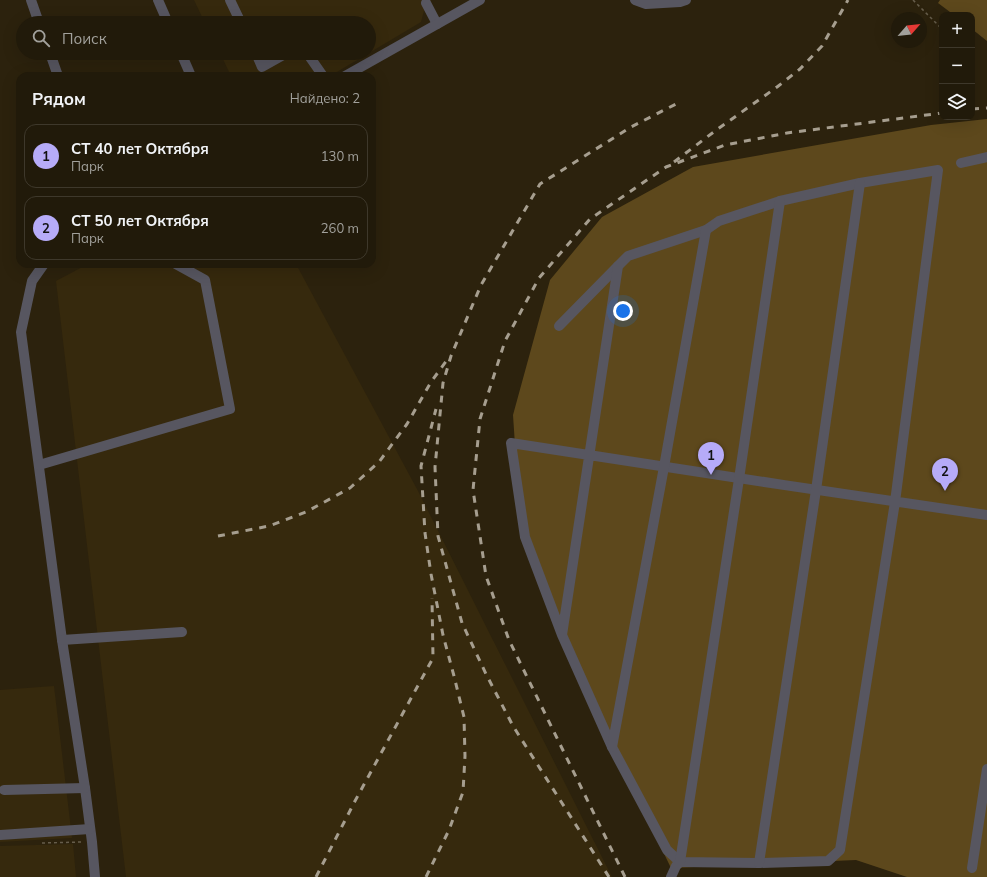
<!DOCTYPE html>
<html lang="ru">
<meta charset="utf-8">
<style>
body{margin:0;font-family:Mulish,sans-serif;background:#2d2718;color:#f1f3f6}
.controls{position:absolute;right:12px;top:12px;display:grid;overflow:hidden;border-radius:8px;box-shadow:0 4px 16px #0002}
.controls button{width:36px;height:36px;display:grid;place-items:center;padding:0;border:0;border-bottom:1px solid #3e382b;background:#211a0a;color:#f1f3f6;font:20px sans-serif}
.compass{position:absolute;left:891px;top:12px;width:36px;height:36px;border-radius:50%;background:#211a0a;box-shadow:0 4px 16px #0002;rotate:62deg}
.you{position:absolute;left:623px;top:311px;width:14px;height:14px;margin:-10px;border:3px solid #fff;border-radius:50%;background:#1a73e8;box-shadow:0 0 0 6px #1a73e833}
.badge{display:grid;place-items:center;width:26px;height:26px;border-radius:50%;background:#b6abf8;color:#111;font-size:13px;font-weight:700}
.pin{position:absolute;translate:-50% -33px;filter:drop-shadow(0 1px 2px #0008)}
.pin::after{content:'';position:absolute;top:21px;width:14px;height:12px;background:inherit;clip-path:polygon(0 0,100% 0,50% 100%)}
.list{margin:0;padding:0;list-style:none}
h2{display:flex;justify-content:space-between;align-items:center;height:52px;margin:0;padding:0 16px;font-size:17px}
h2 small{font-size:13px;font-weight:400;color:#a2a19c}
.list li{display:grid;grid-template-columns:26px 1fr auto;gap:12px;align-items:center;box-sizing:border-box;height:64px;margin:0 8px 8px;padding:0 8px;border:1px solid #3e382b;border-radius:12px}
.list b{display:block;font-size:15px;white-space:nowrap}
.list p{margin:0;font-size:13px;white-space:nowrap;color:#a2a19c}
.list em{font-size:13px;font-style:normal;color:#a2a19c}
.icon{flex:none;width:22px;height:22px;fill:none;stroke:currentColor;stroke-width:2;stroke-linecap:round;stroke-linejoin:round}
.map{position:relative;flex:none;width:987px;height:877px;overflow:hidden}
.search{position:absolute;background:#211a0a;box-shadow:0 4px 16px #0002;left:16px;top:16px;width:360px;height:44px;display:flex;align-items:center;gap:10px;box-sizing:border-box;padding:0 14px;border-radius:22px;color:#a2a19c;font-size:15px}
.panel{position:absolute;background:#211a0a;box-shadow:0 4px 16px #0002;left:16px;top:72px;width:360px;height:196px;border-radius:12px}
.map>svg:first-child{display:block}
.built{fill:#36290d}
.green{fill:#5d481c}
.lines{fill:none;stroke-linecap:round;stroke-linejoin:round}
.path{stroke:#665d4b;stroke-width:1.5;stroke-dasharray:3 3;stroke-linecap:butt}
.minor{stroke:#575660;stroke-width:10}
.rail{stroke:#a69e8f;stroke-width:3;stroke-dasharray:7 7;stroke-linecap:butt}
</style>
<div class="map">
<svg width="987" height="877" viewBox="0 0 987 877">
<rect width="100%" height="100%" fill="#2c220d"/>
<!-- built -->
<g class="built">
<polygon points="194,0 432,0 426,3 421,22 369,53 369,23 205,23"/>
<polygon points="220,53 369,53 330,76 231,76"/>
<polygon points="88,264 296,264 418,491 612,877 126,877 56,281"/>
<polygon points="54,686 72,838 0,842 0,690"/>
<polygon points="73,844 76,877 0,877 0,846"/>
</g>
<!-- green -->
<g class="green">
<polygon points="940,0 987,0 987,41 972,29 972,15 954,15 938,3"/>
<polygon points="987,119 987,877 907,877 856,860 671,868 560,640 521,535 513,415 550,280 602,217 693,167 931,125"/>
</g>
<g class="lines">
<!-- path -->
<g class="path">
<polyline points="913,0 942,29"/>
<polyline points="42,843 82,842"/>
</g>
<!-- minor -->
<g class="minor">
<polyline points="31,0 39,23"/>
<polyline points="158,0 168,23"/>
<polyline points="230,0 241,23"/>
<polyline points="635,0 646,4 680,2 686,0"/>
<polyline points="426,3 437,24"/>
<polyline points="50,53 58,76"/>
<polyline points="181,53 191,76"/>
<polyline points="256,53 262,67 287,53"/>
<polyline points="307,53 323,76"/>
<polyline points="345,76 480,0"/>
<polyline points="961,163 987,157"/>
<polyline points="44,264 32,281 21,332 62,640 85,788 92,842 95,877"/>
<polyline points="559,326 618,266"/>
<polyline points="39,465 230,409 205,280 176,264"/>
<path d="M562,635L618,266L628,256L706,230L719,221L780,201L860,183L938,170L895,502L840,850L828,861L759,863L680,862L667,850L612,747L562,635L525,537L511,443C670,468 828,492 987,515"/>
<polyline points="62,640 182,632"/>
<polyline points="612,747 664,467 706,230"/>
<polyline points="4,790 85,788"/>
<polyline points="0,835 90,829"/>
<polyline points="759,863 816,490 860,183"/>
<polyline points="972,868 987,769"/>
<polyline points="671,877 676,866 680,862 739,479 780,201"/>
</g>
<!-- rail -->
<g class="rail">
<polyline points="972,109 987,108"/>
<polyline points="674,162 715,131 777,87 800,69 822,46 848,0"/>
<polyline points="218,536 269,526 306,512 350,488 379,462 407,424 431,382 447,360"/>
<polyline points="316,877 355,801 433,658 432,598"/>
<polyline points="426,877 449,830 463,792 465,756 464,717 454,676 443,635 431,574 425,533 421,466 436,409"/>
<polyline points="609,877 513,726 486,674 462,623 438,536 435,467 443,383 451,356 481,285 540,184 631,127 676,104"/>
<polyline points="625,877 509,640 486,576 473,490 480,419 505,341 539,278 590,219 666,167 725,145 787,133 942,113"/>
</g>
</g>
</svg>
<div class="controls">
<button>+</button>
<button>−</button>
<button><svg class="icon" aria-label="layers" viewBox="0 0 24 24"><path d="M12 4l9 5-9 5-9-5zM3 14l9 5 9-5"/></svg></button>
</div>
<svg class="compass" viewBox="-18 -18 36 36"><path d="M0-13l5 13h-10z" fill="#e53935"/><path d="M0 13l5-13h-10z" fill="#a2a19c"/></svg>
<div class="you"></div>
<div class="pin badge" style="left:711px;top:475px">1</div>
<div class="pin badge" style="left:945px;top:491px">2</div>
<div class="search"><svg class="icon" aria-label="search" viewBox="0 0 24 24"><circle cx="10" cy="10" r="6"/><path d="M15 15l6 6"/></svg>Поиск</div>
<section class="panel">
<h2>Рядом<small>Найдено: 2</small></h2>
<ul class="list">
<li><span class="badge">1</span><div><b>СТ 40 лет Октября</b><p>Парк</p></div><em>130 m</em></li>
<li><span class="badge">2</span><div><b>СТ 50 лет Октября</b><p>Парк</p></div><em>260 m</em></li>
</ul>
</section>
</div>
